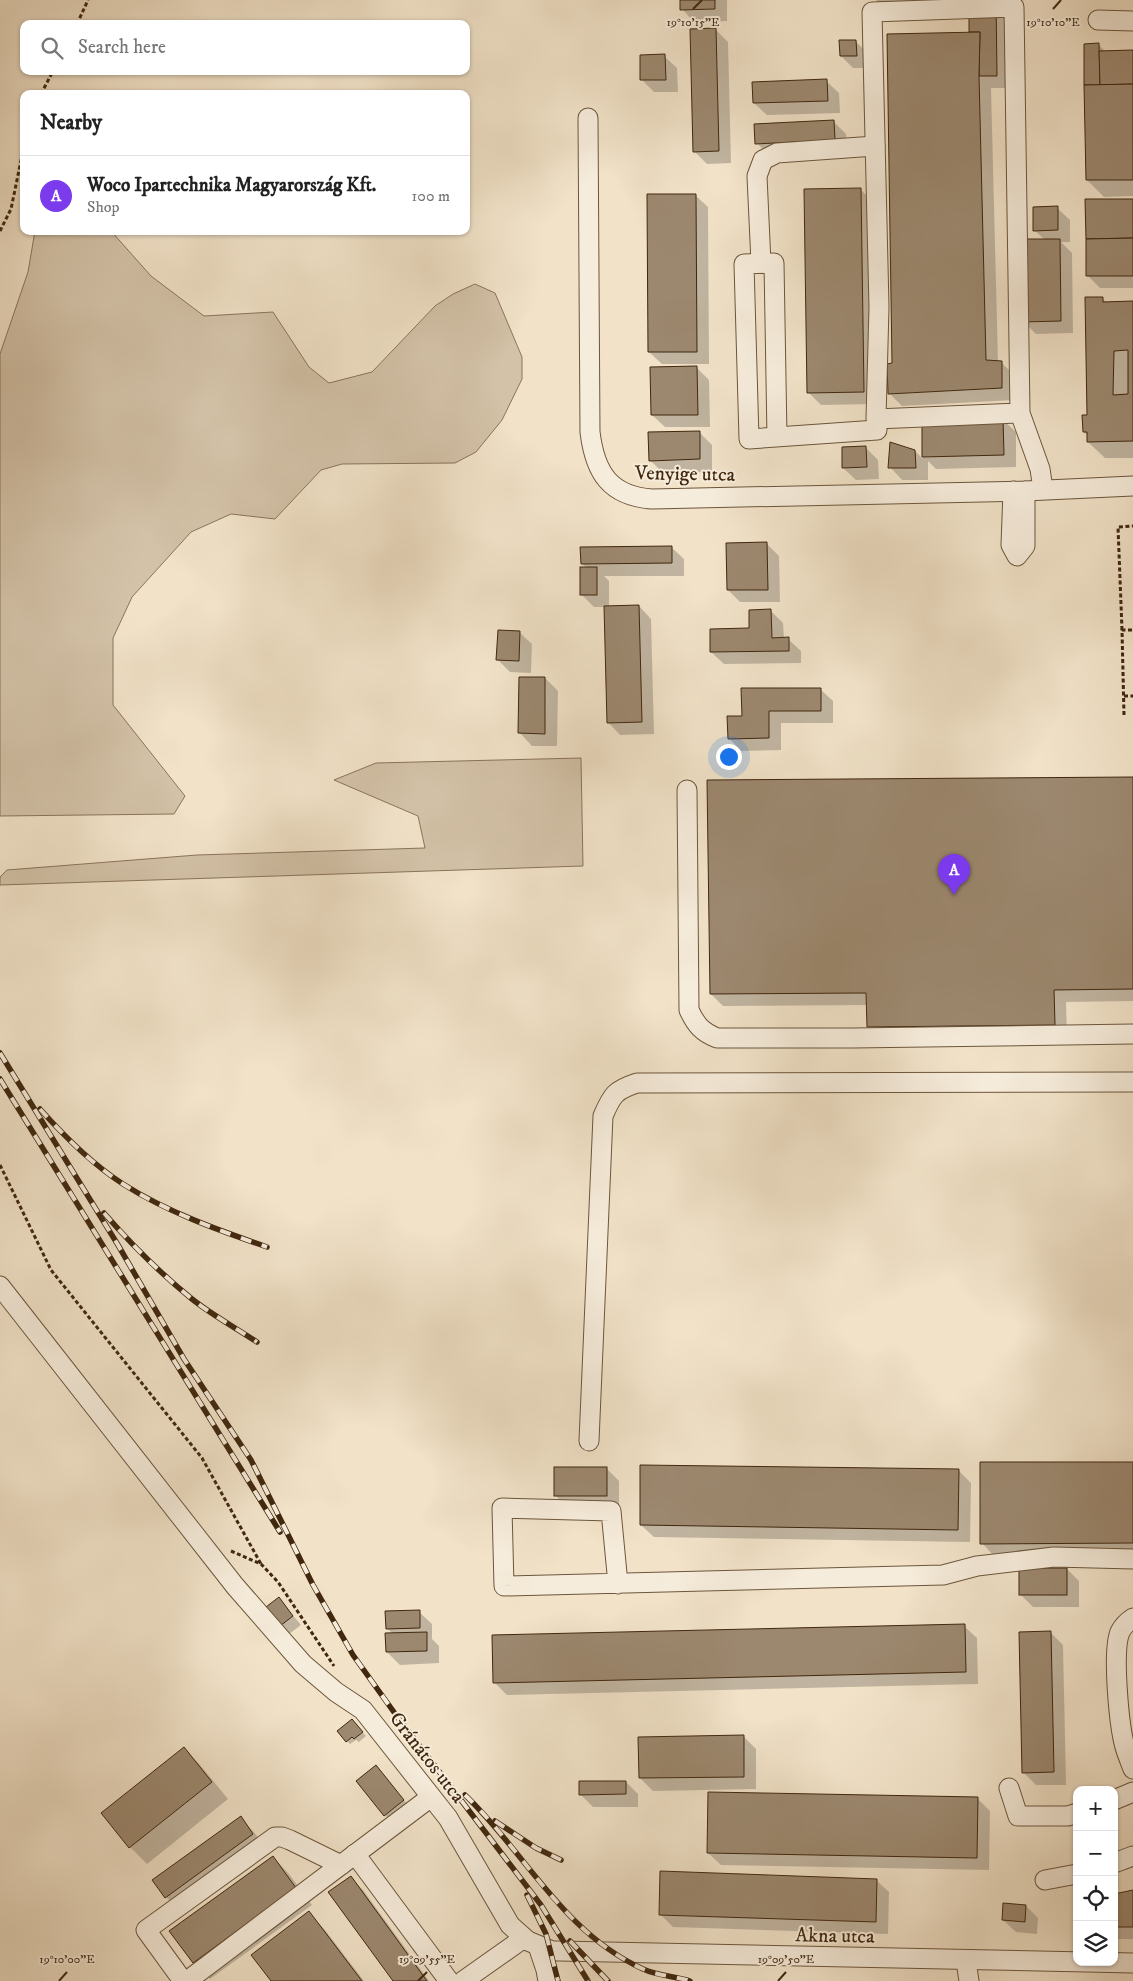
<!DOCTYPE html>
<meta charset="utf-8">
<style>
body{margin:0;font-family:"IM FELL DW Pica",serif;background:#f2f2f2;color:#222}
.controls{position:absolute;right:15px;bottom:15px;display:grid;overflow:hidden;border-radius:10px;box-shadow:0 1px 4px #0004}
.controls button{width:45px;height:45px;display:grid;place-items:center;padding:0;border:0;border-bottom:1px solid #e0e0e0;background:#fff;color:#222;font:25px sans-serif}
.you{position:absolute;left:728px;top:756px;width:18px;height:18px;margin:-12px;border:4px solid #fff;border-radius:50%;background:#1a73e8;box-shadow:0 0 0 8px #1a73e833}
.badge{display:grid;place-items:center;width:32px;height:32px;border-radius:50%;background:#7c3aed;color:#fff;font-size:16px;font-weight:700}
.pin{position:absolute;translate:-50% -41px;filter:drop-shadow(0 1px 2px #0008)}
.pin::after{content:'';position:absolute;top:26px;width:18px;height:15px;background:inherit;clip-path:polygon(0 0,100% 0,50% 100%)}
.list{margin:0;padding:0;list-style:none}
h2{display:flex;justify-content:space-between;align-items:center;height:65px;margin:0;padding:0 20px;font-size:21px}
h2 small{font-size:16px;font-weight:400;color:#767676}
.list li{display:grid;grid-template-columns:32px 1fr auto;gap:15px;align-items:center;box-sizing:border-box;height:80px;padding:0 20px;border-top:1px solid #e0e0e0}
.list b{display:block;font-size:19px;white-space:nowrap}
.list p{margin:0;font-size:16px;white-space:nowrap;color:#767676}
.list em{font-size:16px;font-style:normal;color:#767676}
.icon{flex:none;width:28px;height:28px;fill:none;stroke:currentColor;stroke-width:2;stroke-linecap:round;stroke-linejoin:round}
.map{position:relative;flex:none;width:1133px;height:1981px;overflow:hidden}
.search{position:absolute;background:#fff;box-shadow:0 1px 4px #0004;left:20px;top:20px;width:450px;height:55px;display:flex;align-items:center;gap:12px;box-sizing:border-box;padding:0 18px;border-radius:10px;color:#767676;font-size:19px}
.panel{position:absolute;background:#fff;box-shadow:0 1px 4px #0004;left:20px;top:90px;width:450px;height:145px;border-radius:10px}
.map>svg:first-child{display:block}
.green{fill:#d3c2a8;stroke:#8a745b}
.shadow{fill:#0003}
.building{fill:#9c886f;stroke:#40270e;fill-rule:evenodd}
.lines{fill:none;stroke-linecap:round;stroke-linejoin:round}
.minor-casing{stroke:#6c563c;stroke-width:21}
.path{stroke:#40270e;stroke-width:3;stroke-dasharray:4 2.5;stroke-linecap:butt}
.minor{stroke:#f6ecdb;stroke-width:19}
.rail-casing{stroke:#40270e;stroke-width:5.5}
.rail{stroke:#f6ecdb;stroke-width:4;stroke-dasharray:11;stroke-linecap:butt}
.ticks{fill:none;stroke:#40270e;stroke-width:2}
.labels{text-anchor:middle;stroke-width:4;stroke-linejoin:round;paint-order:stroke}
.street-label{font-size:20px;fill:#40270e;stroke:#f6ecdb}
.ticks-label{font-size:12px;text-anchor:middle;fill:#40270e;stroke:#f6ecdb;stroke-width:4;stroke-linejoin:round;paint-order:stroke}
</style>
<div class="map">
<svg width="1133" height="1981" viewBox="0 0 1133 1981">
<rect width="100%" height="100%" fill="#f1e2c8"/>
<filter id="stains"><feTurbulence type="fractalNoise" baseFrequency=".004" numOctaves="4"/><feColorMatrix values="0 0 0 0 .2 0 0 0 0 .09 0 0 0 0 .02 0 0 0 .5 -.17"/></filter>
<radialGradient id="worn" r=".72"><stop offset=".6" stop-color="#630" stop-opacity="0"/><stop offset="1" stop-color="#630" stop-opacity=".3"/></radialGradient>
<!-- green -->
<g class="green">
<polygon points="35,231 111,231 151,276 204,316 273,312 309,367 329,383 372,372 435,306 453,294 475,284 495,293 522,357 522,379 502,420 476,452 455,463 342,464 321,470 275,519 231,514 191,532 132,597 113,638 113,705 185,796 174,814 0,816 0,354 28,272"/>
<polygon points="581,758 583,866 0,885 0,877 7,870 197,855 425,848 418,816 334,780 376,763"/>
</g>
<!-- shadow -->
<g class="shadow">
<polygon points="681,0 727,0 727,21 694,22 682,9"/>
<polygon points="876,0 914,0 914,6 883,7"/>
<polygon points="924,0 1021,0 1009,88 991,88 998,362 1001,362 1014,375 1014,400 902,406 889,393 893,364 970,33 970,5 929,5"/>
<polygon points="715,29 728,42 731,163 707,164 694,151"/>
<polygon points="856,42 869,54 869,68 853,68 841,56"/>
<polygon points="1099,45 1106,52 1133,52 1133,196 1104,197 1087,180"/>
<polygon points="664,56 677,68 678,92 654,92 642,80"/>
<polygon points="826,81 839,93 840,113 767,115 754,103"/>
<polygon points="833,121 846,134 847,152 769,156 757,143"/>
<polygon points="860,189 873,202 876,404 821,405 808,392"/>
<polygon points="695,195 708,207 709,364 662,364 649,352"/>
<polygon points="1133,200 1133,288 1100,288 1087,275"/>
<polygon points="1057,208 1070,220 1070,242 1061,242 1072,253 1073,333 1036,334 1023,321 1045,240 1034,230"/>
<polygon points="1102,298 1107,303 1133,303 1133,458 1105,458 1088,442 1088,436 1084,432 1089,417"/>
<polygon points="697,368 709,380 710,427 665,427 652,415"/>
<polygon points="1003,420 1016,432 1016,467 936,469 928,461 928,480 902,480 890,467 915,451 923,459 923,422"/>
<polygon points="699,432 712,445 712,472 663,473 650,460"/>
<polygon points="866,448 878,460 879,479 856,480 843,468"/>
<polygon points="767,544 779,556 780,602 740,602 728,590"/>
<polygon points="671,547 684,559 684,576 604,576 609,581 609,607 639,606 651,619 654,734 620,735 608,722 605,607 594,607 581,594 587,568 582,564"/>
<polygon points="771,611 783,623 784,639 788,639 801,651 801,663 724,664 711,652 750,629"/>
<polygon points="519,632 532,644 531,673 510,672 498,660"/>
<polygon points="545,678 558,691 557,746 532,746 520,733"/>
<polygon points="820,689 833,701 833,723 781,723 781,750 741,751 729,738 743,717"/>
<polygon points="1133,778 1133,1001 1066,1002 1067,1037 881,1039 868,1026 868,1005 723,1006 711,994"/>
<polygon points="1133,1463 1133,1556 994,1556 982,1543"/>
<polygon points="607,1469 619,1481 619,1508 568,1508 555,1495"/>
<polygon points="958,1470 971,1483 970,1542 654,1537 641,1525"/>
<polygon points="1067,1569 1079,1581 1079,1607 1033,1607 1021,1595"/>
<polygon points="279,1599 301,1625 289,1634 281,1625"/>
<polygon points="419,1612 432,1624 432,1639 439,1646 439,1663 400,1665 387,1652 393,1634 387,1628"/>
<polygon points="964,1626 977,1638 978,1684 507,1695 494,1682"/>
<polygon points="1050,1632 1063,1645 1066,1785 1036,1785 1023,1772"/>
<polygon points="356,1725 366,1736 359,1742 356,1740 350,1744 347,1741"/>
<polygon points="743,1736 756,1749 756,1789 653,1791 640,1778"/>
<polygon points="184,1748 200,1765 228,1799 147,1864 130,1847"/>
<polygon points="384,1775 411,1809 393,1823 385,1815"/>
<polygon points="626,1782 638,1794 638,1807 593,1807 580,1794"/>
<polygon points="977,1798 990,1811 989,1870 721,1865 708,1853"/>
<polygon points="240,1818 253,1831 265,1847 178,1909 166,1897"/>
<polygon points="273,1857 289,1874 312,1905 210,1979 194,1962"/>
<polygon points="350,1877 363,1890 429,1981 394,1981"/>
<polygon points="876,1880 889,1892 888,1934 673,1927 660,1914"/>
<polygon points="1133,1891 1133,1939 1114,1939 1114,1896"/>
<polygon points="1026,1906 1038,1918 1037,1934 1016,1932 1003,1920"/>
<polygon points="309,1913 325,1930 364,1981 272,1981"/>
</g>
<!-- building -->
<g class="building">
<polygon points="680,0 715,0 715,9 680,10"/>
<polygon points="969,0 996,0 997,76 979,76 980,32 969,32"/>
<polygon points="716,28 719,151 693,152 690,29"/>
<polygon points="980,32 979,76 986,360 1002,361 1002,388 888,394 887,364 892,363 887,34"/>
<polygon points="839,40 856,40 857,56 840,56"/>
<polygon points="1099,43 1100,85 1084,85 1084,44"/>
<polygon points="1133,50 1133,84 1100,85 1099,51"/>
<polygon points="665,54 666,80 640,80 640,55"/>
<polygon points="827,79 828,101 753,103 752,82"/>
<polygon points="1133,84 1133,180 1086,180 1084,85"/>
<polygon points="834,120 835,140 755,144 754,124"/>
<polygon points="861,188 864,392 807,393 804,189"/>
<polygon points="647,194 696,194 697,352 648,352"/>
<polygon points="1085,199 1133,199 1133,238 1086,239"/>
<polygon points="1058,206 1058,230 1033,231 1033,207"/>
<polygon points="1133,238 1133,276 1086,276 1086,239"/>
<polygon points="1021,239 1060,239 1061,321 1022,322"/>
<path d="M1085,297H1103V302L1133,301V441L1087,442V432H1083L1082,415H1087ZM1128,350V394L1113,395L1114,351Z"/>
<polygon points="697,366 698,415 651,415 650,367"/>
<polygon points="1003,418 1004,455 922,457 922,421"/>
<polygon points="700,431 700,459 649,461 648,432"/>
<polygon points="890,442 915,450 916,468 888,468"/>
<polygon points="866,446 867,467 842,468 842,447"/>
<polygon points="767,542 768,590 727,590 726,543"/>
<polygon points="672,546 672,563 581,564 580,547"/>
<rect x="580" y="567" width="17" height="28"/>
<polygon points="639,605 642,722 607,723 604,606"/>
<polygon points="771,609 772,638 789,637 789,651 710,652 710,629 749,628 749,610"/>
<polygon points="498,630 520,631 519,661 496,660"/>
<polygon points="519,677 545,677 545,734 518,733"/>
<polygon points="741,688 821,688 821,711 769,711 769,738 728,739 727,716 742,716"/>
<polygon points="1133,777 1133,989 1054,990 1055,1025 867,1027 866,993 710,994 707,780"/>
<polygon points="980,1462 1133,1462 1133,1543 980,1544"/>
<polygon points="640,1465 959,1469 958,1530 640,1525"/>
<rect x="554" y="1467" width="53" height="29"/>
<rect x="1019" y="1568" width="48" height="27"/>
<polygon points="279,1597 293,1616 280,1626 266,1607"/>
<polygon points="420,1610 420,1628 386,1629 385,1611"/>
<polygon points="965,1624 966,1672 493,1683 492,1635"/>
<polygon points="1051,1631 1054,1772 1022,1773 1019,1632"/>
<polygon points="427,1632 427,1651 386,1652 385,1633"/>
<polygon points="352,1719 363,1732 354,1739 352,1737 346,1742 337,1731"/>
<polygon points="744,1735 744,1777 639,1778 638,1737"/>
<polygon points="184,1747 212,1782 129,1848 101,1813"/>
<polygon points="376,1765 404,1800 384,1816 356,1781"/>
<polygon points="579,1781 626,1781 626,1794 579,1795"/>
<polygon points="708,1792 978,1797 977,1858 707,1853"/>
<polygon points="241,1816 253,1834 165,1898 152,1880"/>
<polygon points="273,1856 296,1888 193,1963 169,1931"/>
<polygon points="660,1871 877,1879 876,1922 659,1915"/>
<polygon points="351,1876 427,1981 393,1981 328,1892"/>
<polygon points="1133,1890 1133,1927 1114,1927 1114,1894"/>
<polygon points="1003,1903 1026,1905 1025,1922 1002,1920"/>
<polygon points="309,1911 362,1981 271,1981 251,1955"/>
</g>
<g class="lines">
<!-- minor casing -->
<g class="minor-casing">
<g id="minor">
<polyline points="1098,20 1133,21"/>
<path d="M588,118L590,432C595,473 610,496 652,499L1025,491L1133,486"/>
<polyline points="761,263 757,176 763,160 777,153 875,146"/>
<polyline points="1020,413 876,419 879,307 872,12 1014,7 1020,413 1040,469 1043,489"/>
<polyline points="777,437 774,263 744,264 749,439 877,430"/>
<polyline points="1013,491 1011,545 1017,556 1025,546 1025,491"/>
<path d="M687,790L689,1010C696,1025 702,1032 717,1038H853L1133,1034"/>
<polyline points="0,1286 235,1586 303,1664 336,1692 363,1710 448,1818 510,1925 528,1941 552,1951 559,1951 1133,1963"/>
<path d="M589,1441L603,1116C612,1095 615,1090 637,1083L1133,1082"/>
<polyline points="618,1584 611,1511 502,1508 504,1586 943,1575 977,1566 1054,1557 1133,1559"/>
<path d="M1133,1618C1127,1622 1123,1626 1120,1632C1112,1651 1119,1726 1125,1747C1127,1754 1130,1761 1133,1769"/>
<polyline points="1009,1788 1018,1816 1068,1816 1077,1813"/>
<polyline points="1114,1800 1133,1792"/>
<polyline points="355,1854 449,1981"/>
<polyline points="1114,1863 1133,1856"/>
<polyline points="1045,1880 1077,1874"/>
<polyline points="538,1946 546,1970 548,1981"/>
<polyline points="966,1961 969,1981"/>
<polyline points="183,1981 146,1930 275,1837 282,1837 290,1840 341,1865"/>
<polyline points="187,1981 431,1797"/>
<polyline points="463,1981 524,1938"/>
</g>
</g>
<!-- path -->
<g class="path">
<polyline points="77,24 88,0"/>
<polyline points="41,94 53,71"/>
<polyline points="0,231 11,209 24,146"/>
<polyline points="1122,630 1118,527 1133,526"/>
<polyline points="1124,696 1133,696"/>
<polyline points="1124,715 1122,630 1133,630"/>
<polyline points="0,1165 51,1270 202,1458 261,1564"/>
<polyline points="231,1551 261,1564 278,1582 334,1666"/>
</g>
<!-- minor -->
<use href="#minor" class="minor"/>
<!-- rail casing -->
<g class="rail-casing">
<g id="rail">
<polyline points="0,1053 118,1245 184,1359 251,1460 313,1585 353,1655 396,1715 541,1905 588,1981"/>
<polyline points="0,1079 280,1532"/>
<path d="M40,1109C64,1136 92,1164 123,1184C167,1212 218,1230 267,1247"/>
<path d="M104,1213C131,1244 160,1273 192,1299C212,1315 236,1328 257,1342"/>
<path d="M465,1795C525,1852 563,1933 643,1969C658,1976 675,1976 690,1981"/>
<polyline points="495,1821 536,1848 561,1860"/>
<polyline points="527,1895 546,1934 558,1981"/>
<polyline points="570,1941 608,1981"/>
</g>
</g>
<!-- rail -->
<use href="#rail" class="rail"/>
</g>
<!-- ticks -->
<path class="ticks" d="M693,9L702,0M1053,9L1061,0M59,1981L67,1972M418,1981L427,1972M778,1981L786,1972"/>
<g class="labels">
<!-- street labels -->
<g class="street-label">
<text transform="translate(685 473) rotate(1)" y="7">Venyige utca</text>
<text transform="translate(428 1757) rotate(52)" y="7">Gránátos utca</text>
<text transform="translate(835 1935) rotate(1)" y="7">Akna utca</text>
</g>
</g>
<g class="ticks-label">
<text x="693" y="26">19°10'15"E</text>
<text x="1053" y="26">19°10'10"E</text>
<text x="67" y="1963">19°10'00"E</text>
<text x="427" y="1963">19°09'55"E</text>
<text x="786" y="1963">19°09'50"E</text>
</g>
<rect width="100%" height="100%" filter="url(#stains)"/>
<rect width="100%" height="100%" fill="url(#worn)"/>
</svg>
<div class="controls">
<button>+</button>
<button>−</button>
<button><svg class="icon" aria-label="locate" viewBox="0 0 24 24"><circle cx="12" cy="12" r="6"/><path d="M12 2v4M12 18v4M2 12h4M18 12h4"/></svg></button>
<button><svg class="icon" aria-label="layers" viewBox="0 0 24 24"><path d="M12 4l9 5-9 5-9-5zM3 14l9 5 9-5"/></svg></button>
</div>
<div class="you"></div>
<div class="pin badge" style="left:954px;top:895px">A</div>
<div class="search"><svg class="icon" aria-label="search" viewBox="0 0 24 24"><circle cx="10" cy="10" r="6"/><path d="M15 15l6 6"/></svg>Search here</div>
<section class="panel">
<h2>Nearby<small></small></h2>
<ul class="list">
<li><span class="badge">A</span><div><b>Woco Ipartechnika Magyarország Kft.</b><p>Shop</p></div><em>100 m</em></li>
</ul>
</section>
</div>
